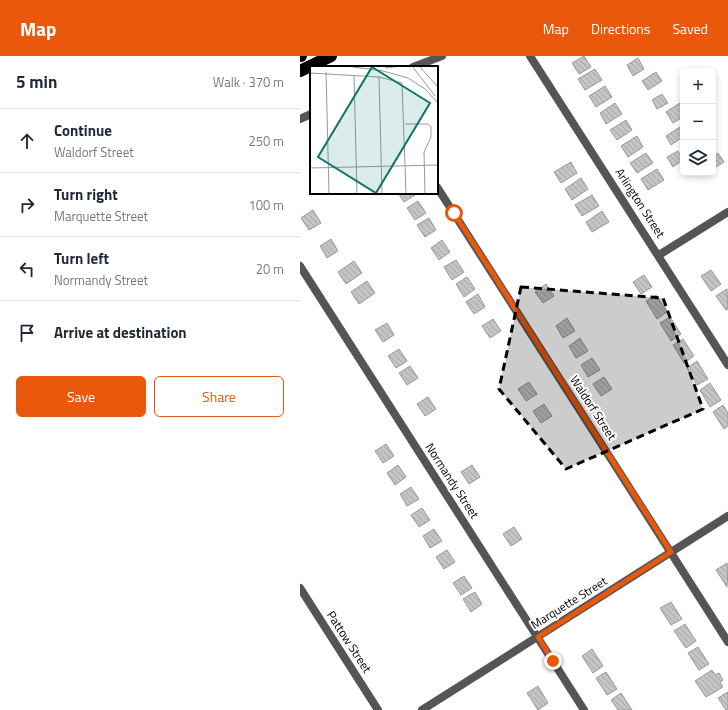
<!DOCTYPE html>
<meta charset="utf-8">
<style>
body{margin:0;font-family:"Titillium Web",sans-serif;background:#f2f2f3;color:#1f2937}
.controls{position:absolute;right:12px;top:12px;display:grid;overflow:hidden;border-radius:6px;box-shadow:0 2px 6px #0003}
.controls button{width:36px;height:36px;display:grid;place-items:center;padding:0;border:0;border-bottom:1px solid #e0e1e3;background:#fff;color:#1f2937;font:20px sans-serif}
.stop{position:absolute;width:12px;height:12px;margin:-9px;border:3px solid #ea580c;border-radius:50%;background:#fff}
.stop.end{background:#ea580c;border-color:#fff;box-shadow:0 1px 4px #0008}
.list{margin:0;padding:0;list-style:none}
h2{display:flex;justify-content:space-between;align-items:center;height:52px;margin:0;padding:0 16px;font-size:17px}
h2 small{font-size:13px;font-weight:400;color:#747a83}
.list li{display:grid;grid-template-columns:26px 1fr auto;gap:12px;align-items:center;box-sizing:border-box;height:64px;padding:0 16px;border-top:1px solid #e0e1e3}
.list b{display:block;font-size:15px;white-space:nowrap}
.list p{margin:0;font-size:13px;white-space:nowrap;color:#747a83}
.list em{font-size:13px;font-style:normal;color:#747a83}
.actions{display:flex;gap:8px;padding:12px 16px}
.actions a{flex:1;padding:9px 0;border:1px solid #ea580c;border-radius:6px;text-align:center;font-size:14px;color:#ea580c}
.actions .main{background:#ea580c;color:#fff}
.icon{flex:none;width:22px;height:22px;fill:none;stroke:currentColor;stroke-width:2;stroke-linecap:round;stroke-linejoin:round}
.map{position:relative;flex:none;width:428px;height:654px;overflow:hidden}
header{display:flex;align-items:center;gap:24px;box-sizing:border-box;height:56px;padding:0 20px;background:#ea580c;color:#fff}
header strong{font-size:19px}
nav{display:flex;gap:22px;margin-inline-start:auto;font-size:14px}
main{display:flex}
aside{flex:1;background:#fff}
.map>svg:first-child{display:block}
.building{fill:url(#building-back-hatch);stroke:#999}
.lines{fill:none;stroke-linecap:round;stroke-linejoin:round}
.minor{stroke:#555;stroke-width:8}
.motorway{stroke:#000;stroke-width:12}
.route{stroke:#ea580c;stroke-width:5}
.marked{fill:#000;fill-opacity:0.2;stroke:#000;stroke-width:3;stroke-dasharray:8 5;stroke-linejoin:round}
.labels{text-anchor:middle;stroke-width:4;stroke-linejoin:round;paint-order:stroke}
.street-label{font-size:12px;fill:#000;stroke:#fff}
.inset-road{fill:none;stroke:#999;stroke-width:1}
.view{fill:#0f766e;fill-opacity:0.15;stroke:#0f766e;stroke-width:2}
.inset-edge{fill:none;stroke:#000;stroke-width:2}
</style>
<header>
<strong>Map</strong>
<nav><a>Map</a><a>Directions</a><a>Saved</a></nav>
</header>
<main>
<aside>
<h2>5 min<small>Walk · 370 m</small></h2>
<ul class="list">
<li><svg class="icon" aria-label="ahead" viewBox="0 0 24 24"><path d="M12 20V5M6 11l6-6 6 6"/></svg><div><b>Continue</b><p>Waldorf Street</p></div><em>250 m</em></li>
<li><svg class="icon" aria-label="right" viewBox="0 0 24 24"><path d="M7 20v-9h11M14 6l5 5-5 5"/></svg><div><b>Turn right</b><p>Marquette Street</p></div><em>100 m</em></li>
<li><svg class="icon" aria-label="left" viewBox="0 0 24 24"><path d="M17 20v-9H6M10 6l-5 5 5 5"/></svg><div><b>Turn left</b><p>Normandy Street</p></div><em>20 m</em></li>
<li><svg class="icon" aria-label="arrive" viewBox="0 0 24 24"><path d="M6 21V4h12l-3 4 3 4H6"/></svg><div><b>Arrive at destination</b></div></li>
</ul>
<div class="actions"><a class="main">Save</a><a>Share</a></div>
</aside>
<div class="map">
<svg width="428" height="654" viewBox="0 0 428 654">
<defs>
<pattern id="building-back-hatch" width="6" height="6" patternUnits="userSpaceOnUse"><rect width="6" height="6" fill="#c4c4c4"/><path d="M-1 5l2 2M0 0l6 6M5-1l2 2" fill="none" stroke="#a7a7a7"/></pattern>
</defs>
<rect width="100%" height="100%" fill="#fff"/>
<!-- building -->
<g class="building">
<polygon points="284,0 291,11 279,18 272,7"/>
<polygon points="338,2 344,13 333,20 327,9"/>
<polygon points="295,13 302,24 285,34 278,23"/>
<polygon points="356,16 362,25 348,34 342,25"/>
<polygon points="305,30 312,41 296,51 289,40"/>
<polygon points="362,38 368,47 357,53 352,44"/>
<polygon points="383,45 383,61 373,67 366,56"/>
<polygon points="315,47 322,58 306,68 300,57"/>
<polygon points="326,64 332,74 317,84 310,74"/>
<polygon points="383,69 383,81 371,89 366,80"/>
<polygon points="337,80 343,91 328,101 321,90"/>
<polygon points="378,95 383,104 373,111 367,101"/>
<polygon points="346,97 353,107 337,117 330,107"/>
<polygon points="418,97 424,106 413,113 413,101"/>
<polygon points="271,106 277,117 261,127 254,116"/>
<polygon points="357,113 364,124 348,134 341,123"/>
<polygon points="281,122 288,133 272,144 265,133"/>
<polygon points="98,137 114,137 115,139 104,146"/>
<polygon points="292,139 299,150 282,160 275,149"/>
<polygon points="118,145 126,157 115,164 107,152"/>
<polygon points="13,154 21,167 9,174 1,162"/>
<polygon points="302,155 309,166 292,176 286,166"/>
<polygon points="129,162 136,174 125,181 117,169"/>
<polygon points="31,183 38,195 27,202 20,190"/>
<polygon points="142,184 150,196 139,204 131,192"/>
<polygon points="156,204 164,216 152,224 144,211"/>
<polygon points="54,205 62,217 46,228 38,216"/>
<polygon points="411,214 421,228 411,235 401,220"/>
<polygon points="344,219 352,231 341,238 333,226"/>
<polygon points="167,221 175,233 164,241 156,228"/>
<polygon points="67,225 75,237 59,248 51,236"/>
<polygon points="246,228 254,240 243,247 235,236"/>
<polygon points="427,233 428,253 426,254 416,240"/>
<polygon points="178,238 185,251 174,258 166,246"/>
<polygon points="356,239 367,256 357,263 346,245"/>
<polygon points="370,261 381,278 371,285 360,267"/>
<polygon points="267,262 275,275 263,282 256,270"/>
<polygon points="193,263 201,275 190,282 182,270"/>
<polygon points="87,267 94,279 83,286 75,274"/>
<polygon points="280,282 288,295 276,302 269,290"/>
<polygon points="383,283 394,300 384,307 373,289"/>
<polygon points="99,293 107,305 96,312 88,300"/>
<polygon points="292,302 300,314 288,321 281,309"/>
<polygon points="397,305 408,323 397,329 387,312"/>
<polygon points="110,310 118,322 107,329 99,317"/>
<polygon points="304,321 312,333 301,340 293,328"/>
<polygon points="229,326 237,338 226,345 218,333"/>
<polygon points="410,327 421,344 410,351 400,334"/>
<polygon points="128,341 136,353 125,360 117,348"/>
<polygon points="244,348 252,360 241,367 233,355"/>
<polygon points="423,349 428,357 428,370 424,373 413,356"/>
<polygon points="86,388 94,400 83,407 75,395"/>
<polygon points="98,409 106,421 95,429 87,417"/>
<polygon points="172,409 180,421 169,428 161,416"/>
<polygon points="111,431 119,443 107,450 100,438"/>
<polygon points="122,452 130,464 119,471 111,459"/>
<polygon points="214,471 222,483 211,490 203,478"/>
<polygon points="134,473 142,485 130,492 123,480"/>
<polygon points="147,494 155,506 144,513 136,501"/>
<polygon points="427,507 428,510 427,531 416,514"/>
<polygon points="164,520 172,532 161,539 153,527"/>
<polygon points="175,536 182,548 171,556 163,543"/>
<polygon points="371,546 382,563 371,569 360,552"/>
<polygon points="385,568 396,585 386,592 374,575"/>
<polygon points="398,591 409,608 399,614 388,597"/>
<polygon points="292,593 303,610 293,617 282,600"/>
<polygon points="412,614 415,619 419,617 423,624 420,626 423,631 406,641 395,625"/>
<polygon points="306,616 317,633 307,639 296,622"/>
<polygon points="238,630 248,647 238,654 227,637"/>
<polygon points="428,636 428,654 426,654 418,642"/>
<polygon points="321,637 332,654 318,654 311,644"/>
</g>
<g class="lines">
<!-- minor -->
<g class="minor">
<polyline points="230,0 428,309"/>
<polyline points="113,11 142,0"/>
<polyline points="0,63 11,58"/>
<polyline points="137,131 428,586"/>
<polyline points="359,199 428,156"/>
<polyline points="0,210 284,654"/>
<polyline points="0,532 78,654"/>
<polyline points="122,654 428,460"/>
</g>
<!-- motorway -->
<g class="motorway">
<polyline points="0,0 1,0"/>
<polyline points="0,15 31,0"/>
</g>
</g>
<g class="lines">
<!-- route -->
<polyline class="route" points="154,157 371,496 238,581 253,605"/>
</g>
<!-- marked area -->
<path class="marked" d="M221,231L363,242L403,353L266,413L199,333Z"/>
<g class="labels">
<!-- street labels -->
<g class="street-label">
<text transform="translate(340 147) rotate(57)" y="4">Arlington Street</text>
<text transform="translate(293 352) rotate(57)" y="4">Waldorf Street</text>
<text transform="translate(152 425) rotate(57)" y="4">Normandy Street</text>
<text transform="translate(269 547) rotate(-32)" y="4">Marquette Street</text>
<text transform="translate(49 586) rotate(57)" y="4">Pattow Street</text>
</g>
</g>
<!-- overview -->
<g transform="translate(10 10)">
<rect width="128" height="128" fill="#fff"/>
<path class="inset-road" d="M36,0L73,5L98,12L115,23L128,37M102,0L125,30M109,0L128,21M75,2L91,0M16,6L19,128M0,7L69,11L92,17L96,128M44,9L47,128M69,11L72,128M95,58H118L121,61V71L114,86L115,128M0,102L128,99"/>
<path class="view" d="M62,1L120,37L66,127L8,91Z"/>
<rect width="128" height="128" class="inset-edge"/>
</g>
</svg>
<div class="controls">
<button>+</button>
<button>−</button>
<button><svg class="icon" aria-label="layers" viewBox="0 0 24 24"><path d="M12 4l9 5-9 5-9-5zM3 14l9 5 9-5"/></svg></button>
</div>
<div class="stop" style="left:154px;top:157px"></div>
<div class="stop end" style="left:253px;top:605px"></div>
</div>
</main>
